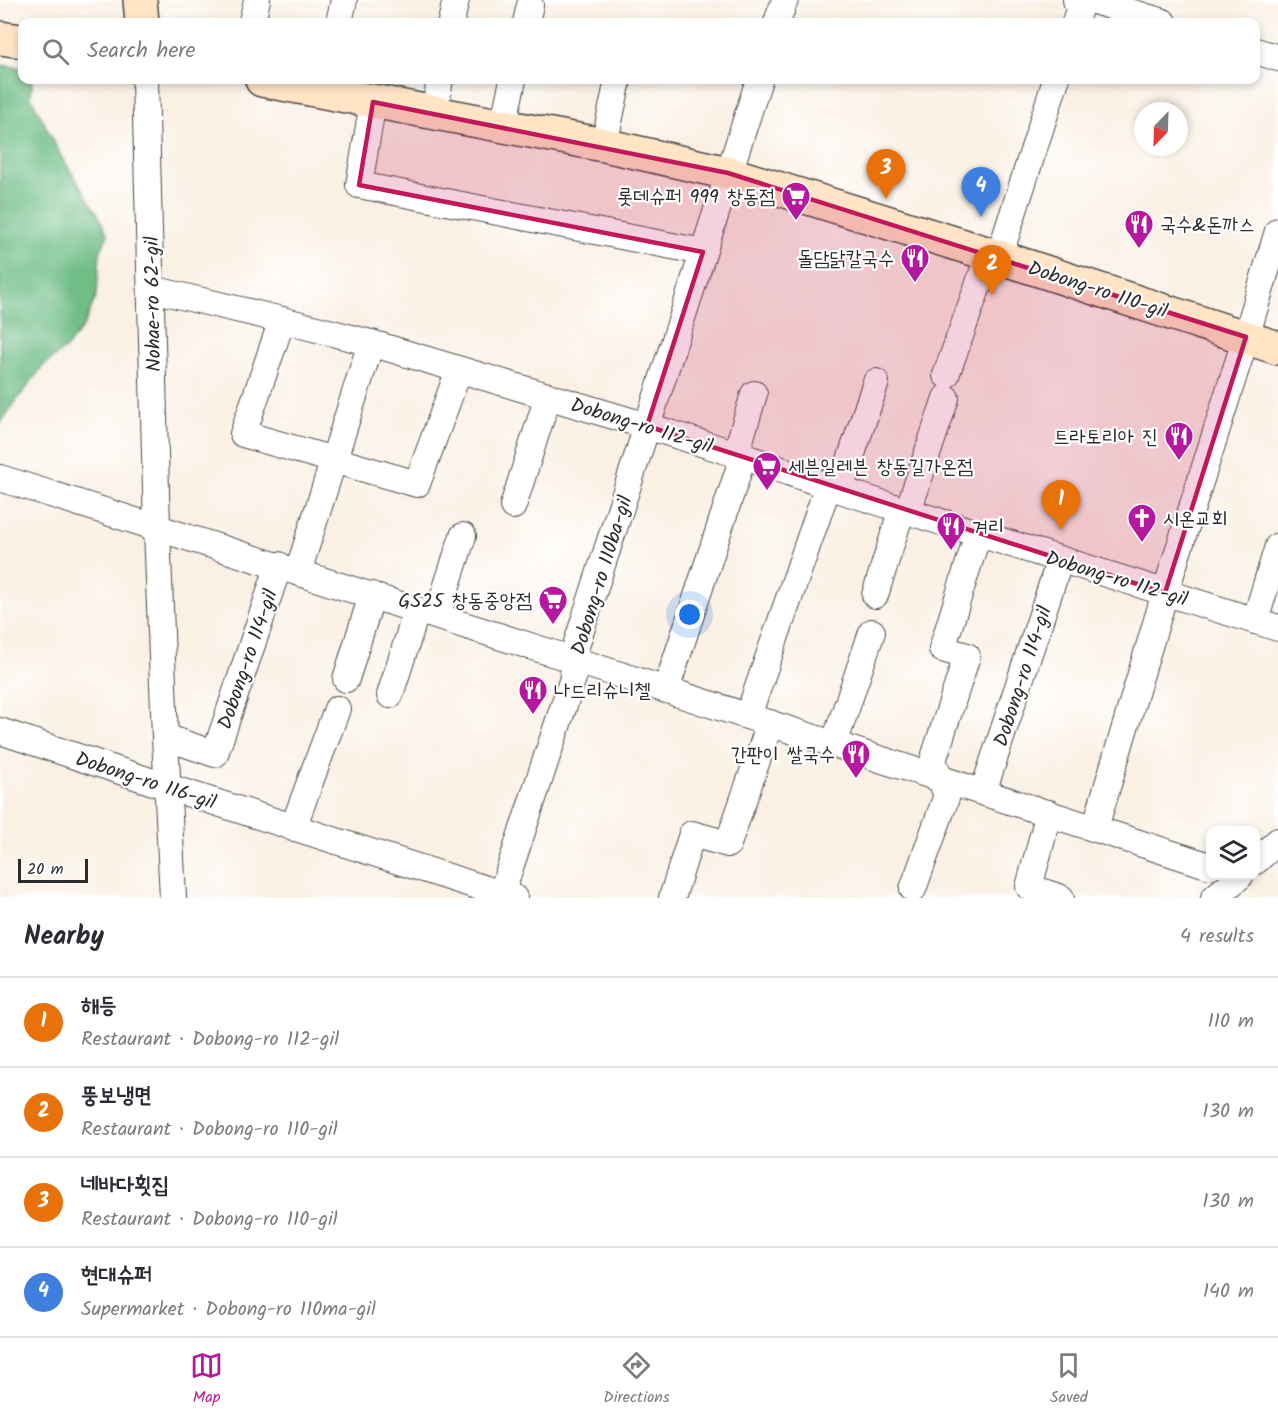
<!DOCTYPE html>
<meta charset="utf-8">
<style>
body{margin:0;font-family:Kalam,"Poor Story",sans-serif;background:#f2f2f3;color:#2b2b33}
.controls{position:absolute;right:18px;bottom:18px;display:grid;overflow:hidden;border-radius:12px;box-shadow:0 3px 9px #0003}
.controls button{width:54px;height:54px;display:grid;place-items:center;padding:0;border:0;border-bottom:2px solid #e1e1e2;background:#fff;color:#2b2b33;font:30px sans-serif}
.compass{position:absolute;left:1134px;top:102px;width:54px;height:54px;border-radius:50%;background:#fff;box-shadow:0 3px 9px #0003;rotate:203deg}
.scale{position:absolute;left:18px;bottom:15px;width:70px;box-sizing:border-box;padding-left:6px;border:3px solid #2b2b2b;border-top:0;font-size:16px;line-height:21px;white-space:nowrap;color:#2b2b2b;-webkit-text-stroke:4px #fff;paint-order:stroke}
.you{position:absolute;left:690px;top:615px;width:21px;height:21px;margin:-15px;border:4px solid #fff;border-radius:50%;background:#1a73e8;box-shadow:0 0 0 9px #1a73e833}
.badge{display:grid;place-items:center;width:39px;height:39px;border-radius:50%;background:#b5179e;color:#fff;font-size:20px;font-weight:700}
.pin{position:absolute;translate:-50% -50px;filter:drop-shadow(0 2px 3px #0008)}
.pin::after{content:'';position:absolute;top:32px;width:21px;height:18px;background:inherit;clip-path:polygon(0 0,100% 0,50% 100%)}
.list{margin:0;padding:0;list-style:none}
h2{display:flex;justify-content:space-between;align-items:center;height:78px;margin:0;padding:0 24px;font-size:26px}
h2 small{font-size:20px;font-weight:400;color:#7c7c81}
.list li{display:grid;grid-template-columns:39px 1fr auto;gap:18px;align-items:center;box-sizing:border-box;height:90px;padding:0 24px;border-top:2px solid #e1e1e2}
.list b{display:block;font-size:22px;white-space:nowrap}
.list p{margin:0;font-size:20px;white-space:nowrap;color:#7c7c81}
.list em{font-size:20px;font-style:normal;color:#7c7c81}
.icon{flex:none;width:33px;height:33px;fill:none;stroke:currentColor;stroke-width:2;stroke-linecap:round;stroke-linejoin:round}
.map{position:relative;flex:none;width:1278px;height:898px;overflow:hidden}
.search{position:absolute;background:#fff;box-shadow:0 3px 9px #0003;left:18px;right:18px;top:18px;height:66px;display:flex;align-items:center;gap:15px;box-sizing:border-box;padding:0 21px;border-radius:12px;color:#7c7c81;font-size:22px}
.sheet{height:438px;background:#fff}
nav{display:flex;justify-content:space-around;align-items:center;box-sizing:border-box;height:84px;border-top:2px solid #e1e1e2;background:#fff;font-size:16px;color:#7c7c81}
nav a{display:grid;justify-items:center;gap:3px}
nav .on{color:#b5179e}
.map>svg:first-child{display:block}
.forest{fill:#70bd86;stroke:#4e7458;stroke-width:1.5}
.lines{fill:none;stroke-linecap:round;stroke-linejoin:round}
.street-casing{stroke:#4a4947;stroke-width:28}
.secondary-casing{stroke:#4a4947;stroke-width:36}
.street{stroke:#fff;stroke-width:26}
.secondary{stroke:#ffe4c6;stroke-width:33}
.marked{fill:#c2185b;fill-opacity:0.2;stroke:#c2185b;stroke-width:4.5;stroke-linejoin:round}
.labels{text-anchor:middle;stroke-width:4.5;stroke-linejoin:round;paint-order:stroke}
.poi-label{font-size:20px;fill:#2b2b2b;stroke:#fff;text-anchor:end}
.street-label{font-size:20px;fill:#2b2b2b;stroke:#fff}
</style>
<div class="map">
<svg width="1278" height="898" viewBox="0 0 1278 898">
<rect width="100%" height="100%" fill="#fff"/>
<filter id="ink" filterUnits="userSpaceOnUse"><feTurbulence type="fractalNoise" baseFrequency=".0167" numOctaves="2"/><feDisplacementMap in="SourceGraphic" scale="12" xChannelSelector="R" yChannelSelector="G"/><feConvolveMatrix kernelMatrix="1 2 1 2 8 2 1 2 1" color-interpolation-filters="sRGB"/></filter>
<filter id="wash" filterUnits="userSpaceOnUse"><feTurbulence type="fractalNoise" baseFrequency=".008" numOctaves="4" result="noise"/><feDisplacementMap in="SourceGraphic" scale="24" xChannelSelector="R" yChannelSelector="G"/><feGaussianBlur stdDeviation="1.35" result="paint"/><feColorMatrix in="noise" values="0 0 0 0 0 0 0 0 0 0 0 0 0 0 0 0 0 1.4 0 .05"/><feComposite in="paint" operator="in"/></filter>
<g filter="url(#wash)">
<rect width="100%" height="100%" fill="#faf0e3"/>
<!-- forest -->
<polygon class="forest" points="0,65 22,68 22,80 32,80 31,97 61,156 98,214 108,235 100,252 97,294 84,325 67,347 43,366 10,409 0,425"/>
</g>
<g filter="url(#ink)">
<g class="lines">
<!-- street casing -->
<g class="street-casing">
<g id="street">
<polyline points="1091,0 1163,22"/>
<polyline points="252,22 257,0"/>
<polyline points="339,22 344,0"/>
<polyline points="451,22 456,0"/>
<polyline points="526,22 530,5"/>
<polyline points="777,22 785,0"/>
<polyline points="1075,22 1079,9 1076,0"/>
<polyline points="1256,51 1278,58"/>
<polyline points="145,80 157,528 165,737 173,898"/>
<polyline points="373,102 359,185 703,252"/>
<polyline points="434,113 440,80"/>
<polyline points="503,125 513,80"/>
<polyline points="604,145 618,80"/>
<polyline points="999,257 1056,80"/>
<polyline points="152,289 282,320 371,343 647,426 736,454 840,490 1278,628"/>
<polyline points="282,320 243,434 417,484 459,370"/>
<polyline points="946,375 989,255"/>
<polyline points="736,454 754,394"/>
<polyline points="0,478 574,660 1210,866"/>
<polyline points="840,490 876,382"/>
<polyline points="513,506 548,396"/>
<polyline points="908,511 946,398"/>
<polyline points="298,572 371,343"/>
<polyline points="875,595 902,509"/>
<polyline points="437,616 463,536"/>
<polyline points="1255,621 1278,546"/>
<polyline points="346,679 372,595"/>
<polyline points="666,690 743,457"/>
<polyline points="390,695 417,610"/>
<polyline points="748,716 828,486"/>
<polyline points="0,731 168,787 514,898"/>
<polyline points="165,737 215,754 279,565"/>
<polyline points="834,744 872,632"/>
<polyline points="983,792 1060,560"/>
<polyline points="1049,813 1029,887 1061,898"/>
<polyline points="293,828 337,709"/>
<polyline points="1095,828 1165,593 1246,337 1278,231"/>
<polyline points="1256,861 1278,841"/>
<polyline points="913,889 947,795 933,761 967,656 942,649 978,534"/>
<polyline points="500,898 573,678 574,652 759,80"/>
<polyline points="672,898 692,834 728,844 770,723"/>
<polyline points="1214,898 1240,876"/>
</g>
</g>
<!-- secondary casing -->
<g class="secondary-casing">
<g id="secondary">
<polyline points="140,0 142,22"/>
<polyline points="0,38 22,41"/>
<polyline points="262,80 604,145 728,173 999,257 1278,348"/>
</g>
</g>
<!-- street -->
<use href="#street" class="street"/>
<!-- secondary -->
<use href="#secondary" class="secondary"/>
</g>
</g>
<!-- marked area -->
<path class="marked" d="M373,102L728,173L1246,337L1165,593L647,426L703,252L359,185Z"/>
<!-- icons -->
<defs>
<g id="supermarket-pin" transform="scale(1.5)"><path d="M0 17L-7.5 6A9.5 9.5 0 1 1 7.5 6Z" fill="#b5179e" stroke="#fff"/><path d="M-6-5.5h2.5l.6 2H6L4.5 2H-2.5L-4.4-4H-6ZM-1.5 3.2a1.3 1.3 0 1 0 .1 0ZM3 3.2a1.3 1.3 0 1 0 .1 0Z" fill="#fff"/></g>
<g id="restaurant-pin" transform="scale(1.5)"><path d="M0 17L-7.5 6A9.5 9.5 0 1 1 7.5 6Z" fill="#b5179e" stroke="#fff"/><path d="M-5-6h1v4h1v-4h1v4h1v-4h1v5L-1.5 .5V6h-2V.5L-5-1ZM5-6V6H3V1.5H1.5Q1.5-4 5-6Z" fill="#fff"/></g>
<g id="church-pin" transform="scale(1.5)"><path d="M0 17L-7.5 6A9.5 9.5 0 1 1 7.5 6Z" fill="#b5179e" stroke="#fff"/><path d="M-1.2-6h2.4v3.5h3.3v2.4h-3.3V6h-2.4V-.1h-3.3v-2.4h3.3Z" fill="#fff"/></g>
</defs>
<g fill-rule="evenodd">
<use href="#supermarket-pin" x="796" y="196"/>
<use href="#restaurant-pin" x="1139" y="224"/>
<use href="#restaurant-pin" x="915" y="258"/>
<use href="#restaurant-pin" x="1179" y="436"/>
<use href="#supermarket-pin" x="767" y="466"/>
<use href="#church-pin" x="1142" y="518"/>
<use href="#restaurant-pin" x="951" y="526"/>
<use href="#supermarket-pin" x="553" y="600"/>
<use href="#restaurant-pin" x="533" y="690"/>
<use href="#restaurant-pin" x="856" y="754"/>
</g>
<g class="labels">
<!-- poi labels -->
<g class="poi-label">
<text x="775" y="203">롯데슈퍼 999 창동점</text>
<text x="1160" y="231" text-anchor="start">국수&amp;돈까스</text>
<text x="894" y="265">돌담닭칼국수</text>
<text x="1158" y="443">트라토리아 진</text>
<text x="788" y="473" text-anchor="start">세븐일레븐 창동길가온점</text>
<text x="1163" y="525" text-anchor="start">시온교회</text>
<text x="972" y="533" text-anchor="start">겨리</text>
<text x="532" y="607">GS25 창동중앙점</text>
<text x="554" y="697" text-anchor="start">나드리슈니첼</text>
<text x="835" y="761">간판이 쌀국수</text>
</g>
<!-- street labels -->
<g class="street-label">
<text transform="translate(1098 289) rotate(18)" y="7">Dobong-ro 110-gil</text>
<text transform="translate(152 304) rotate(-91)" y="7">Nohae-ro 62-gil</text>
<text transform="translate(642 425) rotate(17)" y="7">Dobong-ro 112-gil</text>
<text transform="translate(601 575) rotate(-73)" y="7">Dobong-ro 110ba-gil</text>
<text transform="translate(1117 578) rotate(17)" y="7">Dobong-ro 112-gil</text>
<text transform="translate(247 659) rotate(-71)" y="7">Dobong-ro 114-gil</text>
<text transform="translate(1022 676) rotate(-72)" y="7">Dobong-ro 114-gil</text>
<text transform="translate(146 780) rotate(18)" y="7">Dobong-ro 116-gil</text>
</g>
</g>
</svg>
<div class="controls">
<button><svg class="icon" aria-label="layers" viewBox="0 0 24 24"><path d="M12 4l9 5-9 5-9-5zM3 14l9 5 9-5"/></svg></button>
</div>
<svg class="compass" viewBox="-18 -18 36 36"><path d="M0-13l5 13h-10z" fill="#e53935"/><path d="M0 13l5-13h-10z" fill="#7c7c81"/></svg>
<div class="scale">20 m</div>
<div class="you"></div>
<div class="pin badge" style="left:1061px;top:530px;background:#e8710a">1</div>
<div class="pin badge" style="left:992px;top:295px;background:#e8710a">2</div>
<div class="pin badge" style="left:886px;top:199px;background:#e8710a">3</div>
<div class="pin badge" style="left:981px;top:217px;background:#3f7fe0">4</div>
<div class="search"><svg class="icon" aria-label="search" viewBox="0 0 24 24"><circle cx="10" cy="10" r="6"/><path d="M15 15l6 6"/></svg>Search here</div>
</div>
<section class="sheet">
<h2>Nearby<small>4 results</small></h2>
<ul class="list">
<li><span class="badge" style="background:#e8710a">1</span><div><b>해등</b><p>Restaurant · Dobong-ro 112-gil</p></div><em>110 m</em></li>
<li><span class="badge" style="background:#e8710a">2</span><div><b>뚱보냉면</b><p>Restaurant · Dobong-ro 110-gil</p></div><em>130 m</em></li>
<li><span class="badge" style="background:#e8710a">3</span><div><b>네바다횟집</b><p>Restaurant · Dobong-ro 110-gil</p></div><em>130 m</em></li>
<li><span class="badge" style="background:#3f7fe0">4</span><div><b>현대슈퍼</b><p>Supermarket · Dobong-ro 110ma-gil</p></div><em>140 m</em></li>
</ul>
</section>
<nav>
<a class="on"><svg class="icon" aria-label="map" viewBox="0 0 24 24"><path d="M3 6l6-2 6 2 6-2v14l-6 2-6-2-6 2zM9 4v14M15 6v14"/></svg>Map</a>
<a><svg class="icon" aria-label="directions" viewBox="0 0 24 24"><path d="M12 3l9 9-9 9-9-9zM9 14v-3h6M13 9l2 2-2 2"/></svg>Directions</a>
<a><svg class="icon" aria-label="saved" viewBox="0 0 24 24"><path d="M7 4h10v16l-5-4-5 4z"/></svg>Saved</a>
</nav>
